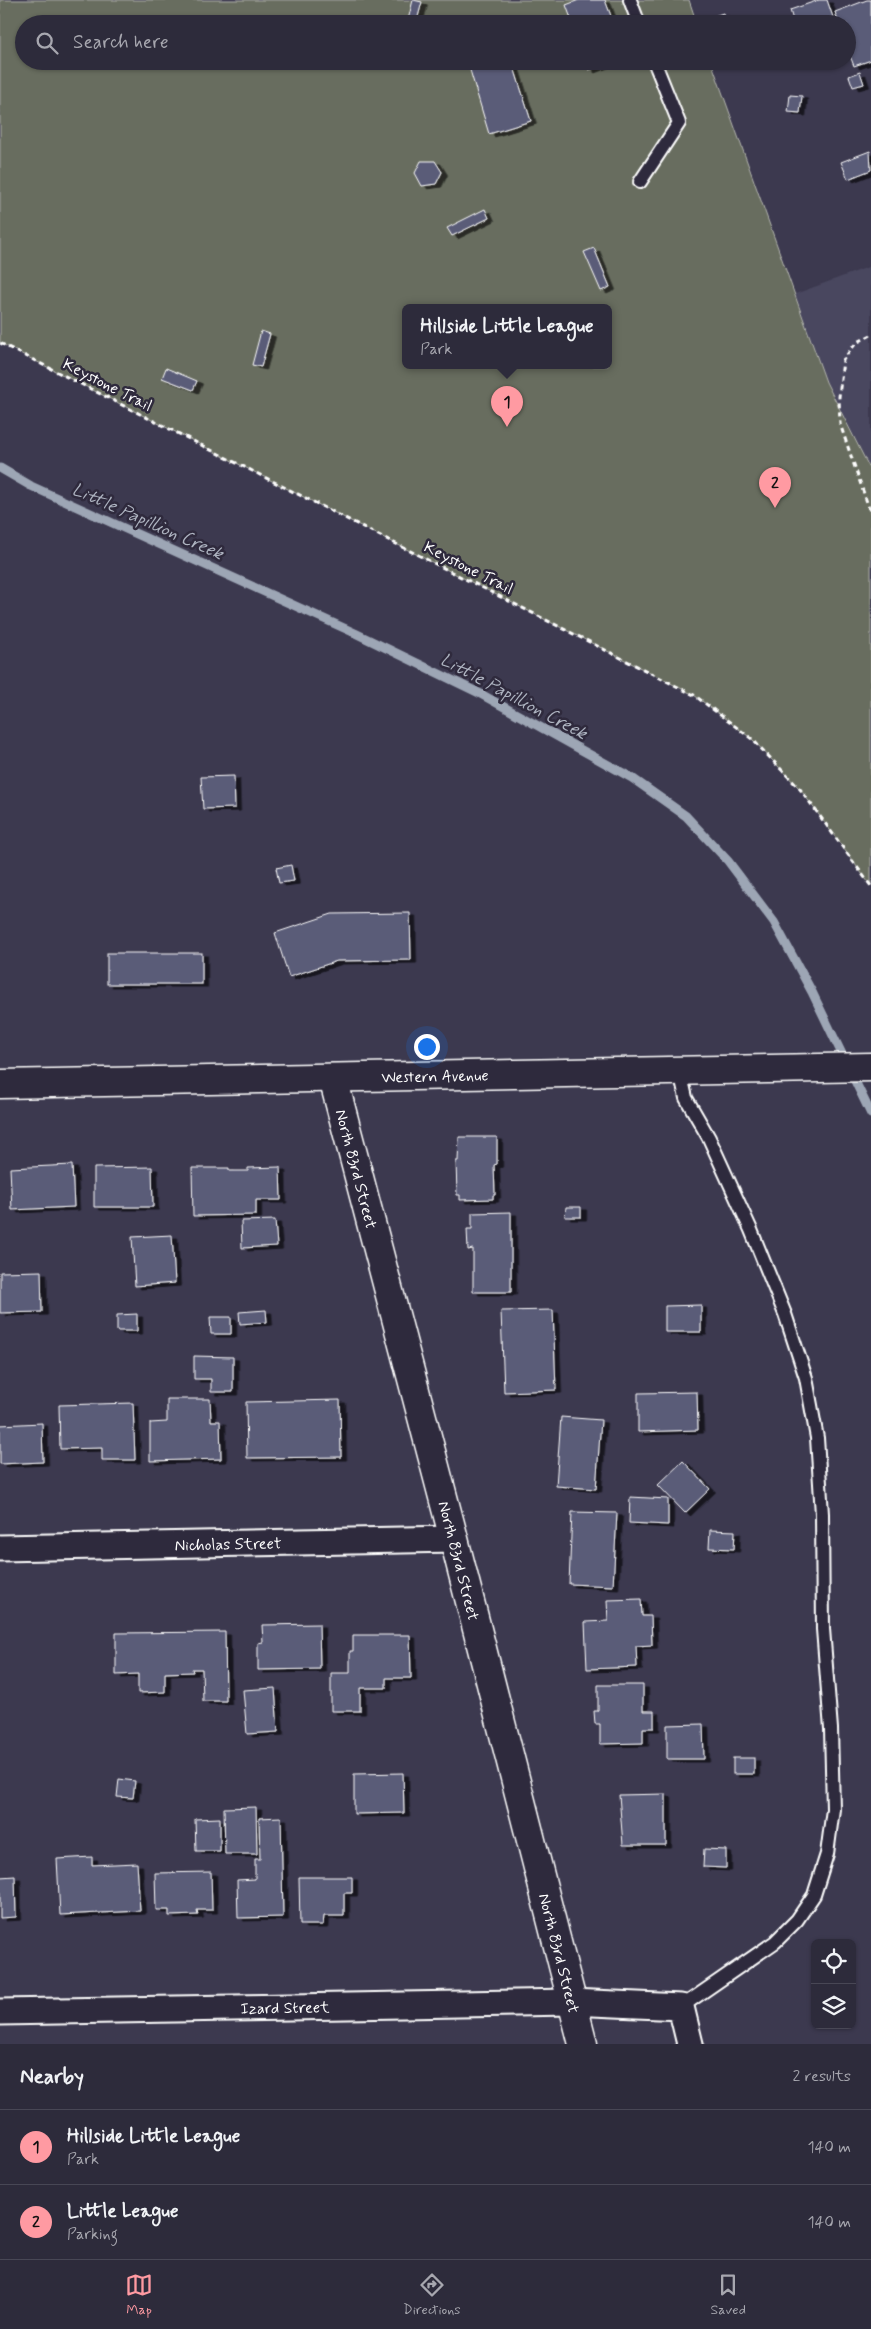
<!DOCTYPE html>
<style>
body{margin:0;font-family:Mynerve,sans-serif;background:#393746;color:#f1f3f6}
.controls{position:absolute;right:15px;bottom:15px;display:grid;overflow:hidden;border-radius:8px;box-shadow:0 1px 4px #0004}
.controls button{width:45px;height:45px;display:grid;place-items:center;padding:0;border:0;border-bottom:1px solid #484755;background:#2d2b3b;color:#f1f3f6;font:25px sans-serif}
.you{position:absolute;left:426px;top:1046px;width:18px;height:18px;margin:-12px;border:4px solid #fff;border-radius:50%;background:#1a73e8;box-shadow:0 0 0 8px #1a73e833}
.badge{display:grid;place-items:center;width:32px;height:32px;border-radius:50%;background:#ff9aa2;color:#111;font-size:16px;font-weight:700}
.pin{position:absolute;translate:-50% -41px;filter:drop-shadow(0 1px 2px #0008)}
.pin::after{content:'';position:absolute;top:26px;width:18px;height:15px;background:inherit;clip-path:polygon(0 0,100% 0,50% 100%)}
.popup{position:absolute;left:402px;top:304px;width:210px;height:65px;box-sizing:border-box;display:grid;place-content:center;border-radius:8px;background:#2d2b3b;filter:drop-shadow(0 1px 4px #0005);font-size:16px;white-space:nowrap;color:#a7a7af}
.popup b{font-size:19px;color:#f1f3f6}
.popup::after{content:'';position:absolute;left:50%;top:100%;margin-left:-10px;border:10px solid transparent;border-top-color:#2d2b3b}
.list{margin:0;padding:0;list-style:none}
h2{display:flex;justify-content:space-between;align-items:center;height:65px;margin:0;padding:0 20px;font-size:21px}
h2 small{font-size:16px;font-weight:400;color:#a7a7af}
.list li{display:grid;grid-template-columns:32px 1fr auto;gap:15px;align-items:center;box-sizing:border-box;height:75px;padding:0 20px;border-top:1px solid #484755}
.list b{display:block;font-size:19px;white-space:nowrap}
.list p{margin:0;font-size:16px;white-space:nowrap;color:#a7a7af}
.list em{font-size:16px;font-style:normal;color:#a7a7af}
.icon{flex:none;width:28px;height:28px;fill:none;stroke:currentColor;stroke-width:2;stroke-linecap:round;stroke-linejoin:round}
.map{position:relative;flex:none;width:871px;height:2044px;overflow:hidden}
.search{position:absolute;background:#2d2b3b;box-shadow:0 1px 4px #0004;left:15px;right:15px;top:15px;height:55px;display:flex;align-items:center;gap:12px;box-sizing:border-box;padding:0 18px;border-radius:28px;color:#a7a7af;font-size:19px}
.sheet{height:215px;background:#2d2b3b}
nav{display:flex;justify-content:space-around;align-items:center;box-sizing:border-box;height:70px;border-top:1px solid #484755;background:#2d2b3b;font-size:14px;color:#a7a7af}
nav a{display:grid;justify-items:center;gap:2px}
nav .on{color:#ff9aa2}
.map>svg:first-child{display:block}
.built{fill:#49475e}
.green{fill:#686d5f;stroke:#b4b6af;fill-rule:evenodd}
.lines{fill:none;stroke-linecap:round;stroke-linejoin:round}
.stream{stroke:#9da6b5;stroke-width:9}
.building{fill:#5a5b78;stroke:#fff;filter:url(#shadow)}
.service-casing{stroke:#fff;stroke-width:16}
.minor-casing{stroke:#fff;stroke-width:29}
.tertiary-casing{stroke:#fff;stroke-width:31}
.path{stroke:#fff;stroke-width:3;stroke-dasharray:5 4;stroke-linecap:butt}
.service{stroke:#2f2a3d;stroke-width:12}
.minor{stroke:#2f2a3d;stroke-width:25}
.tertiary{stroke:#2f2a3d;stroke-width:28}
.labels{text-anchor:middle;stroke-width:5;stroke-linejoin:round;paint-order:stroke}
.street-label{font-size:16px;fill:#fff;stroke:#2f2a3d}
.water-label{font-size:18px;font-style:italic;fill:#aeb4c1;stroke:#2f2a3d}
</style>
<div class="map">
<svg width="871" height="2044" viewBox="0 0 871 2044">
<defs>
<filter id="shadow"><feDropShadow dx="5.5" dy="3" stdDeviation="0" flood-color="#0009"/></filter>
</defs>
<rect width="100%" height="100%" fill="#3c394f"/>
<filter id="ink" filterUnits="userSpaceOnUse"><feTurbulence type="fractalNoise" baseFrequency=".02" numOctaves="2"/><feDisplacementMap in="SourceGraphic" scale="10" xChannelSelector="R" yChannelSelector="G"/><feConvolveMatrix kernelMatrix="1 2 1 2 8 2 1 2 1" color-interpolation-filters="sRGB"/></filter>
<g filter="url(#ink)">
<!-- built -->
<polygon class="built" points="871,266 871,471 826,383 795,294"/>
<!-- green -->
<path class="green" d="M0,0H689L697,24H24V61H711L826,382L871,471V886L800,789L752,739L694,695L0,343ZM406,308H608V366H406Z"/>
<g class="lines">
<!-- stream -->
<polyline class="stream" points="0,468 31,486 355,633 479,693 632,778 686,816 728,861 774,922 812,992 871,1114"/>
</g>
<!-- building -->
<g class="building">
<polygon points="413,0 422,2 416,24 407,24"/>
<polygon points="579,0 605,0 614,24 573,24 566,5"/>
<polygon points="819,0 827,0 834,20 823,24 794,24 790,10"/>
<polygon points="867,0 871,0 871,60 854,66 847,48 847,24 839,24 835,12"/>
<polygon points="723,13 727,24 706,24 705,19"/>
<polygon points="499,61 512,61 531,121 489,134 470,70"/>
<polygon points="586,61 613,61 589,70"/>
<polygon points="860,72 864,84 853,87 849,76"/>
<polygon points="790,95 802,96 800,113 788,112"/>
<polygon points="870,151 871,170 848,179 841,162"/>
<polygon points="421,161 435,161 442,172 436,184 422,186 415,173"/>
<polygon points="485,209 489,218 452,236 447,228"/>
<polygon points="594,248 610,287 601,291 584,252"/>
<polygon points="261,331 270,334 261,367 252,365"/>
<polygon points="166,368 197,381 193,390 162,378"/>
<polygon points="234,776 235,808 203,809 201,777"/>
<polygon points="291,865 294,881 279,883 276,868"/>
<polygon points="410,913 411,960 337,961 289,977 275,933 332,914"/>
<rect x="107" y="953" width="95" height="31"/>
<polygon points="459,1137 497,1137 497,1164 494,1165 495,1195 493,1195 493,1199 460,1200 460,1195 457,1195 456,1161 458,1161"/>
<polygon points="72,1165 74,1207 12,1210 10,1168"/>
<polygon points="152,1167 153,1207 94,1207 94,1168"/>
<polygon points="280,1167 281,1200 256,1200 256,1215 193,1216 192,1168 229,1168 229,1171 248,1171 248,1168"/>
<polygon points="566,1207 581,1207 581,1217 565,1217"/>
<polygon points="511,1212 511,1292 473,1292 473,1249 468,1250 467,1229 472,1229 472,1213"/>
<polygon points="275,1220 277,1246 242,1248 241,1221"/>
<polygon points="172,1235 175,1283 135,1286 132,1237"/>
<polygon points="41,1271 42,1312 0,1313 0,1272"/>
<polygon points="701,1305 701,1332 665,1332 665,1306"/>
<polygon points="266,1310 267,1322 240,1324 239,1312"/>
<polygon points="553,1310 556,1390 504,1392 501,1311"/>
<polygon points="137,1314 137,1331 117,1331 117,1315"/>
<polygon points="210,1317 231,1317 231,1334 211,1334"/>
<polygon points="194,1356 233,1357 233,1392 211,1392 211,1379 194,1379"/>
<polygon points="697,1392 698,1430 638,1432 638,1393"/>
<polygon points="167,1399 210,1399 211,1421 220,1421 221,1459 150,1461 150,1423 167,1422"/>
<polygon points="340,1400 341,1457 247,1458 246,1402"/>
<polygon points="133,1403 135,1460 102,1460 102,1448 60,1449 59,1405"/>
<polygon points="561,1417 601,1420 596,1489 556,1486"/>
<polygon points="42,1423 43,1462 0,1464 0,1425"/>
<polygon points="683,1461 710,1489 685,1513 658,1485"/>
<polygon points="630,1497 668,1499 668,1525 629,1523"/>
<polygon points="572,1512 617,1513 613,1586 569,1584"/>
<polygon points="710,1530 735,1531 734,1549 709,1548"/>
<polygon points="641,1599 642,1616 651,1616 652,1645 636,1646 637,1667 587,1669 585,1622 608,1621 607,1600"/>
<polygon points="319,1624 320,1669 258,1670 258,1643 263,1642 262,1625"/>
<polygon points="225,1632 226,1701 203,1701 202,1669 192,1669 193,1672 165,1673 165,1692 138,1693 138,1674 116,1675 116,1633"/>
<polygon points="353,1635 410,1635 411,1678 386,1678 386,1688 360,1688 360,1711 331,1711 331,1673 350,1673 350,1651 353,1651"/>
<polygon points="598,1685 643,1685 643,1711 654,1711 654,1728 643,1728 643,1743 600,1744 600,1724 595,1724 594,1711 598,1711"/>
<polygon points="275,1688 278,1732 247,1734 243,1690"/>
<polygon points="703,1724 704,1759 667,1759 667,1725"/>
<rect x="733" y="1758" width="21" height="16"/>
<polygon points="403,1773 404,1813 354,1814 354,1774"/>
<polygon points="119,1779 135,1781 133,1798 117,1797"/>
<polygon points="666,1794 666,1845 623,1845 619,1795"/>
<polygon points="256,1807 257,1854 225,1854 224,1808"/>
<polygon points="281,1817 283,1917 238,1918 237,1880 255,1879 255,1859 260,1859 259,1818"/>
<polygon points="220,1818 220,1851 196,1851 195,1819"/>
<polygon points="704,1849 726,1850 726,1868 703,1867"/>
<polygon points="92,1857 92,1865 137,1863 140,1911 60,1915 57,1859"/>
<polygon points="211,1872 212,1910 197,1910 198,1915 169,1916 169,1910 156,1910 155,1873"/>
<polygon points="15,1876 16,1917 0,1918 0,1877"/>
<polygon points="299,1877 352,1877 352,1893 344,1893 344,1916 324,1916 323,1925 300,1925"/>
</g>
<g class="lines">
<!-- service casing -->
<g class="service-casing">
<g id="service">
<polyline points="630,0 639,24"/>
<polyline points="640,182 679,123 654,61"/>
<polyline points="680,1071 686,1098 709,1138 751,1230 785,1314 806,1378 817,1438 822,1514 823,1629 831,1729 833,1809 827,1854 814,1895 797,1920 775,1942 681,2007"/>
</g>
</g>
<!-- minor casing -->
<g class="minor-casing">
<g id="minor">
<path id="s1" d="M0,1548L454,1539"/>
<path id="s2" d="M0,2012L571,2002L681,2007L690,2044"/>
</g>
</g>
<!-- tertiary casing -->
<g class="tertiary-casing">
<g id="tertiary">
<path id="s3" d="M333,1078L454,1539L583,2044"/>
<path id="s4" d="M0,1084L871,1067"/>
</g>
</g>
<!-- path -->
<g class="path">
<polyline points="871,335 856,343 843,360 839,397 840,424 871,514"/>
<polyline points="0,343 694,695 752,739 800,789 871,886"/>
</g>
<!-- service -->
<use href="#service" class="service"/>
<!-- minor -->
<use href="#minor" class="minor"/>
<!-- tertiary -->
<use href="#tertiary" class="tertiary"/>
</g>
</g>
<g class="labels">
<!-- street labels -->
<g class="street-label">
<text transform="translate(108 384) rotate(27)" y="6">Keystone Trail</text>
<text transform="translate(469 567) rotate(27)" y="6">Keystone Trail</text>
<text dy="6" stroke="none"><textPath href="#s4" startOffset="435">Western Avenue</textPath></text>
<text dy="6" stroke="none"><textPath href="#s3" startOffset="94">North 83rd Street</textPath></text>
<text dy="6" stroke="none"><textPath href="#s1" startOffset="228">Nicholas Street</textPath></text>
<text dy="6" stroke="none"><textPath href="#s3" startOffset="499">North 83rd Street</textPath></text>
<text dy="6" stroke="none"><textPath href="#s3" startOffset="904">North 83rd Street</textPath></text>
<text dy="6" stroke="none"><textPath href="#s2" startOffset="285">Izard Street</textPath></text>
</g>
<!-- water labels -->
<g class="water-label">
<text transform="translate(148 521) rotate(24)" y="6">Little Papillion Creek</text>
<text transform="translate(514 696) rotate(28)" y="6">Little Papillion Creek</text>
</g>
</g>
</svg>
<div class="controls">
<button><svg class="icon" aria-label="locate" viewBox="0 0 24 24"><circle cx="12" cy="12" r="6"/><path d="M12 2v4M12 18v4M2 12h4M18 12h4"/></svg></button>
<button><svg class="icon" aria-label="layers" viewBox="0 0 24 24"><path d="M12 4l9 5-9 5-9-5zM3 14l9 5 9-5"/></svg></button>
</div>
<div class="you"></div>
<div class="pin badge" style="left:507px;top:427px">1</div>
<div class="popup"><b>Hillside Little League</b>Park</div>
<div class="pin badge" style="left:775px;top:508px">2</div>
<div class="search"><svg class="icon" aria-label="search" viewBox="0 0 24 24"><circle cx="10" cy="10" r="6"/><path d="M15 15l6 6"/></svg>Search here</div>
</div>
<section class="sheet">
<h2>Nearby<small>2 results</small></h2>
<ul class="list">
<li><span class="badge">1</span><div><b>Hillside Little League</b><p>Park</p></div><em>140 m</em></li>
<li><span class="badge">2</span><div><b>Little League</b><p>Parking</p></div><em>140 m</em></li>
</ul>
</section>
<nav>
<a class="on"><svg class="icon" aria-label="map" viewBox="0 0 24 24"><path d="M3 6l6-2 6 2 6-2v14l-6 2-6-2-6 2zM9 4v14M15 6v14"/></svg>Map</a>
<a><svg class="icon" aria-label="directions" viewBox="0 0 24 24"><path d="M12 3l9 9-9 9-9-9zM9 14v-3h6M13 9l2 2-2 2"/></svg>Directions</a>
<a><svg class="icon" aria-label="saved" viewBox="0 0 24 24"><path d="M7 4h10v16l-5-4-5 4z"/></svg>Saved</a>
</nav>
